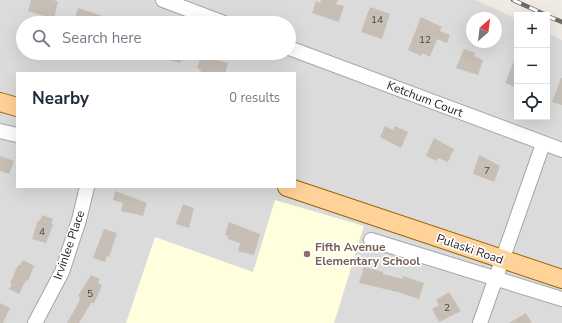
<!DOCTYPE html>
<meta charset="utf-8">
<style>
body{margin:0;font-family:"Nunito Sans",sans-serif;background:#f2f2f3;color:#1f2937}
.controls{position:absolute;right:12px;top:12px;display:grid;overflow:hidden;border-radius:0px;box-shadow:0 4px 16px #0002}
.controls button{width:36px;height:36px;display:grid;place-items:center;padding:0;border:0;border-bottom:1px solid #e0e1e3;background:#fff;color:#1f2937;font:20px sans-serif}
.compass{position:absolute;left:466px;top:12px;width:36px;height:36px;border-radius:50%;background:#fff;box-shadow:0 4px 16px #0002;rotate:28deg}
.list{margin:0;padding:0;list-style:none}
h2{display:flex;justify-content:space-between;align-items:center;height:52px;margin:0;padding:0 16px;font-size:17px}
h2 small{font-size:13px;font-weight:400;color:#747a83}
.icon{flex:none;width:22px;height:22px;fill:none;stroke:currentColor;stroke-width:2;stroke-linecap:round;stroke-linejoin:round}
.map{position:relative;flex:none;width:562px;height:323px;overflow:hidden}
.search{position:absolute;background:#fff;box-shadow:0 4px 16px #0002;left:16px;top:16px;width:280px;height:44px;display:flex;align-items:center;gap:10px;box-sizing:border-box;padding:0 14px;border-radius:22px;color:#747a83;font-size:15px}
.panel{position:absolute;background:#fff;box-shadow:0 4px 16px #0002;left:16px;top:72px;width:280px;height:116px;border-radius:0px}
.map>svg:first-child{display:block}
.residential{fill:#dcdbdb;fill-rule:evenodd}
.education{fill:#ffd}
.building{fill:#c7beb6}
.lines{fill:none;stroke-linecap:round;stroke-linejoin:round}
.minor-casing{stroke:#a5a5a5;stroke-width:16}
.major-casing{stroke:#986500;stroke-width:20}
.minor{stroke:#fff;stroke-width:14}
.major{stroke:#ffd299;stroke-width:18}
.rail-casing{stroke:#6c6c6c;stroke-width:4.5}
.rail{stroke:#fff;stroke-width:3;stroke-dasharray:9;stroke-linecap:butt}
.education-dot{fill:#8d6e63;stroke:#fff;stroke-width:1.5}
.labels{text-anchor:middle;stroke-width:3.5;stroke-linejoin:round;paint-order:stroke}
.number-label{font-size:10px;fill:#484644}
.street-label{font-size:12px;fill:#1e1e1e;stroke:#fff}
.education-label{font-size:12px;font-weight:bold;fill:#785e54;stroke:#fff;text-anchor:start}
</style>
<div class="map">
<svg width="562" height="323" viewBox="0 0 562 323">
<rect width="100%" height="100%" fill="#efebe3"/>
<!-- residential -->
<path class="residential" d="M0,0H476L517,19V117H547V33L562,40V323H0ZM472,18H496V42H472ZM23,23H289V53H23ZM17,73H295V187H17Z"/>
<!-- education -->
<polygon class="education" points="275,200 364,226 334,323 126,323 155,237 253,272"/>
<!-- building -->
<g class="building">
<polygon points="31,0 54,0 58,2 54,19 28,11"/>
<polygon points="321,0 338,0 336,4 344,6 339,22 312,13 316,1 320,3"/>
<polygon points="370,7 390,14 382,39 361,32"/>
<polygon points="78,8 118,21 118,23 73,23"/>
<polygon points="421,17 442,27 440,31 450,35 447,43 437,39 430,57 422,53 421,56 408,50"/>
<polygon points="464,49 475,53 474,56 483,60 478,75 456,68"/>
<polygon points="155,53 183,53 180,63 154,55"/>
<polygon points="517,54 517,88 505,83"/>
<polygon points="201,56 228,63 225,73 200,73 201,70 197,68"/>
<polygon points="561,78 562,78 562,105 552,102"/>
<polygon points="385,126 393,130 395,126 408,132 401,148 380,137"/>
<polygon points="434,138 454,149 448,162 438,158 437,161 426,156"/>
<polygon points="479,155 500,166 494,182 473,174"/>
<polygon points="0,156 14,161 9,174 0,171"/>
<polygon points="115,191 147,203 143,216 121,211 123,203 113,200"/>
<polygon points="183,204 194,208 189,228 176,224"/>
<polygon points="42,215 53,219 51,224 53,225 46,243 32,239 38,220 40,221"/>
<polygon points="229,222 260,234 254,255 238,251 240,243 228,239 228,236 225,235"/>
<polygon points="104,229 117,233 109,257 107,256 105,262 93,258"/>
<polygon points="23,260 34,266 28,281 26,280 19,294 9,289 12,284 10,283 18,265 20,265"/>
<polygon points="364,267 383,272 383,274 403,279 403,276 424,283 419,299 398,292 359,283"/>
<polygon points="91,275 100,279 98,283 102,285 100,290 94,303 91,303 79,323 67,323 79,302 80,297 78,296"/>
<polygon points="449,292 461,311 439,322 432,309 439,305 436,300"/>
<polygon points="0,303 10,308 3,323 0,323"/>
<polygon points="526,313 532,323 509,323"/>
</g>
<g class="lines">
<!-- minor casing -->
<g class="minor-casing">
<g id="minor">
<polyline points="163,0 224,23"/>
<polyline points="289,48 562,150"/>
<polyline points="0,131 17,135"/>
<polyline points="371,240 562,299"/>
<polyline points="35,323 62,272 79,220 87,187"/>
<polyline points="480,323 543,144"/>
</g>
</g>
<!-- major casing -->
<g class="major-casing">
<g id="major">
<polyline points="0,102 17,107"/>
<polyline points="287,187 562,279"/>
</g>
</g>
<!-- minor -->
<use href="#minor" class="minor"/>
<!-- major -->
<use href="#major" class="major"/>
<!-- rail casing -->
<g class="rail-casing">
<g id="rail">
<polyline points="513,0 546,15"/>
<polyline points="547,16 562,22"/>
</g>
</g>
<!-- rail -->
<use href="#rail" class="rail"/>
</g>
<!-- markers -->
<circle class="education-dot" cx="307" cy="254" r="4"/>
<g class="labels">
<!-- number labels -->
<g class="number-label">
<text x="377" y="23">14</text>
<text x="425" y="43">12</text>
<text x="487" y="174">7</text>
<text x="42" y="235">4</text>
<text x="90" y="297">5</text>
<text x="447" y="311">2</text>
</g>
<!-- street labels -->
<g class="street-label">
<text transform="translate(425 99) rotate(21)" y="4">Ketchum Court</text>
<text transform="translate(69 245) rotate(-71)" y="4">Irvinlee Place</text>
<text transform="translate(470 249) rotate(19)" y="4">Pulaski Road</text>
</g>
<!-- education labels -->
<g class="education-label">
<text x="315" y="251">Fifth Avenue<tspan x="315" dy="14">Elementary School</tspan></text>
</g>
</g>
</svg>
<div class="controls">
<button>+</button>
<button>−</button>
<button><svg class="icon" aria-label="locate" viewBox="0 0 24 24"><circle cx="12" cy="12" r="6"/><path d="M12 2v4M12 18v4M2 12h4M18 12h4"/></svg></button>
</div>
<svg class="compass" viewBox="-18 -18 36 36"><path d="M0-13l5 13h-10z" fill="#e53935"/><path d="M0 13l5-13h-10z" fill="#747a83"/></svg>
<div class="search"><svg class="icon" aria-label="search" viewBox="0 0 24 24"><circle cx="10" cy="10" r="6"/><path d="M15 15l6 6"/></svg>Search here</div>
<section class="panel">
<h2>Nearby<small>0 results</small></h2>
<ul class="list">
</ul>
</section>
</div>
